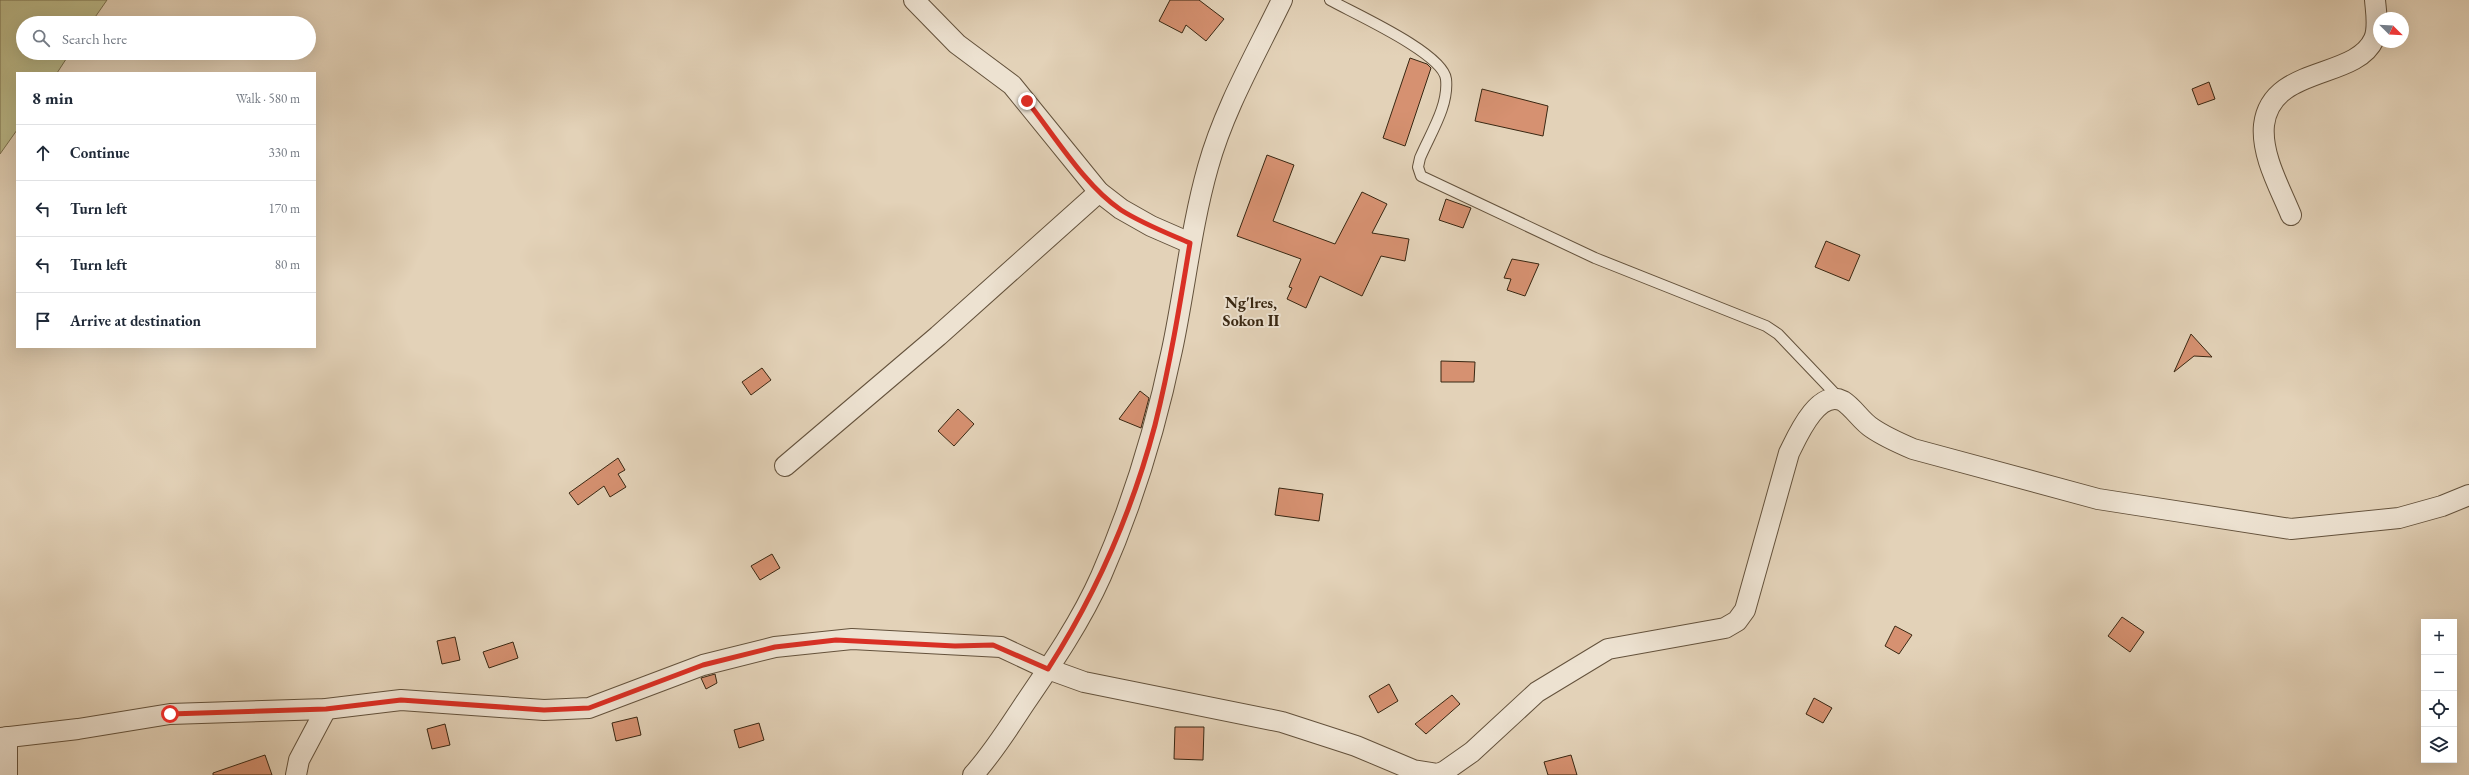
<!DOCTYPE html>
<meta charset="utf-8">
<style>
body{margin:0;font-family:"EB Garamond",serif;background:#f6f6f7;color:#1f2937}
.controls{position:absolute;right:12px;bottom:12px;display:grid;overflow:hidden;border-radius:0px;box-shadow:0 4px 16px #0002}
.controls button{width:36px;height:36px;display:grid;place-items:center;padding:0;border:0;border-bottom:1px solid #e0e1e3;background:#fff;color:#1f2937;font:20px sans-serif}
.compass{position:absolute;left:2373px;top:12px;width:36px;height:36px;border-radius:50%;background:#fff;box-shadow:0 4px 16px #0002;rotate:114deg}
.stop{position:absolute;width:12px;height:12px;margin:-9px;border:3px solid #d93025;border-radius:50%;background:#fff}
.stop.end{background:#d93025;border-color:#fff;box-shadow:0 1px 4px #0008}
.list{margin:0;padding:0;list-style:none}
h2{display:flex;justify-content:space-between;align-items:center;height:52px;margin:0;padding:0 16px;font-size:17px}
h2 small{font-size:13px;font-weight:400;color:#747a83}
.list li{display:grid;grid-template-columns:26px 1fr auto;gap:12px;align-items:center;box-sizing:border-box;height:56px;padding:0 16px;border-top:1px solid #e0e1e3}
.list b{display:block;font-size:15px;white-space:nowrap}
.list em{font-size:13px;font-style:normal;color:#747a83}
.icon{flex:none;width:22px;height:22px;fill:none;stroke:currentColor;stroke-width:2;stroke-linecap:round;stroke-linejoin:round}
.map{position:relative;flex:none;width:2469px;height:775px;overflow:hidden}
.search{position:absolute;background:#fff;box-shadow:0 4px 16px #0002;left:16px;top:16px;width:300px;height:44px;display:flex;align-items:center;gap:10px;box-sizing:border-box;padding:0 14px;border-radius:22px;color:#747a83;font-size:15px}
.panel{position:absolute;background:#fff;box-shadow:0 4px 16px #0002;left:16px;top:72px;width:300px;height:276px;border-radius:0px}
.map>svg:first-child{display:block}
.green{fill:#bbba8a;stroke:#7a704e}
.building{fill:#d69171;stroke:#392712}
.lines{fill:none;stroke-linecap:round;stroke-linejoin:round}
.service-casing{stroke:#64523c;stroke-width:12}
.minor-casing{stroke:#64523c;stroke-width:22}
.service{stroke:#ede2d1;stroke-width:10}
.minor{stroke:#ede2d1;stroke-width:20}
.route{stroke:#d93025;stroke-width:5}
.labels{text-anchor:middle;stroke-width:4;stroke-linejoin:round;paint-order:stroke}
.neighbourhood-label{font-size:16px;font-weight:bold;fill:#392712;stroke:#ede2d1}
</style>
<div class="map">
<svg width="2469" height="775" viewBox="0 0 2469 775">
<rect width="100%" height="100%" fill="#e3d2b8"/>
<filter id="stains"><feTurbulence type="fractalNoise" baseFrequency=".005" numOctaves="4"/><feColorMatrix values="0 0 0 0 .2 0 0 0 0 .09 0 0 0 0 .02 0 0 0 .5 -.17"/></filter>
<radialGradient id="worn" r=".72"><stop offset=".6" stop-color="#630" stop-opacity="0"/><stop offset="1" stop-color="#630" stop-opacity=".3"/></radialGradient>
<!-- green -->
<polygon class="green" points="0,0 107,0 91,23 23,23 23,53 70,53 57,73 17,73 17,130 0,154"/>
<!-- building -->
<g class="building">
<polygon points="1170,0 1199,0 1224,19 1206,41 1186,25 1182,33 1159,21"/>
<polygon points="1410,58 1427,64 1431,68 1405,146 1383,138"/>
<polygon points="2209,82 2215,99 2198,105 2192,89"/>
<polygon points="1482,89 1548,106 1543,136 1475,121"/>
<polygon points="1267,155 1294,165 1273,221 1335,244 1362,192 1387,204 1372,233 1409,239 1405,261 1381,256 1362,296 1320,276 1306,308 1287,299 1292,288 1289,287 1301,259 1237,236"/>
<polygon points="1446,199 1471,208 1463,228 1439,220"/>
<polygon points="1826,241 1860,255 1849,281 1815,267"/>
<polygon points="1512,259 1539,264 1525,296 1507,290 1511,279 1504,278"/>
<polygon points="2191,334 2212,357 2194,356 2174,372"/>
<polygon points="1441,361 1475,362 1474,382 1441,382"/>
<polygon points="762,368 771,380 751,395 742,382"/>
<polygon points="1140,391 1149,398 1141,428 1119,419"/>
<polygon points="958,409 974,424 954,446 938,431"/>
<polygon points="618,458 625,470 618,474 626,487 610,497 604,486 578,505 569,493"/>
<polygon points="1279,488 1323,494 1319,521 1275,515"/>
<polygon points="772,554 780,568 760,580 751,566"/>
<polygon points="2122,617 2144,632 2130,652 2108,636"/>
<polygon points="1895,626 1912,635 1899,654 1885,646"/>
<polygon points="455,637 460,660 442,664 437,641"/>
<polygon points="513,642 518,658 489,668 483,652"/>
<polygon points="715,674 717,683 706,689 701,678"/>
<polygon points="1389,684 1398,701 1378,713 1369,696"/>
<polygon points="1452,695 1460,704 1426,734 1415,724"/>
<polygon points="1814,698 1832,708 1823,723 1806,714"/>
<polygon points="637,717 641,735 616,741 612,723"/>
<polygon points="759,723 764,740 739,748 734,730"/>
<polygon points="445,724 450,745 432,749 427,729"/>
<polygon points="1175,727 1204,727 1203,760 1174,759"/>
<polygon points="265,755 272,775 213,775 213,773"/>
<polygon points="1571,755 1577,775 1548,775 1544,762"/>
</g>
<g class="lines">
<!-- service casing -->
<g class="service-casing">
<path id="service" d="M1330,0C1353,13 1443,53 1446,79C1449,106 1430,134 1420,158L1418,167L1421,176L1595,258L1766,326L1778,334L1840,399"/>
</g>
<!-- minor casing -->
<g class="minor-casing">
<g id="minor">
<polyline points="914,0 957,44 1012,85 1099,192 1121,209 1151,226 1190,243"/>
<path d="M2291,215C2280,188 2261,155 2264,125C2271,65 2356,80 2374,39C2379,28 2376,12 2375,0"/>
<polyline points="785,466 938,336 1099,192"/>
<polyline points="7,737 7,775"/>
<path d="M0,738L78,729L170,714L326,709L401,700L544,710L589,708L703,665L775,647L852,639L1001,647L1048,669L1084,682L1282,722L1356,746L1413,770L1438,774L1445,771L1472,752L1537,692L1608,649L1725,628L1737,621L1745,610L1789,453C1797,437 1818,388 1843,401C1854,408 1861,421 1872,428C1885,437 1899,443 1913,449L2098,499L2291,529L2399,518L2442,506L2469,495"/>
<polyline points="296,775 299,760 326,709"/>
<path d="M973,775C993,753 1009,727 1025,703C1053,662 1081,621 1101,576C1133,503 1156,427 1172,350C1185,289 1191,227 1208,167C1224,109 1256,54 1282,0"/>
</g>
</g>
<!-- service -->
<use href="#service" class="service"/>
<!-- minor -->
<use href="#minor" class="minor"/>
</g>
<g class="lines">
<!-- route -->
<path class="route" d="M170,714L326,709L401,700L544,710L589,708L703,665L775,647L836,640L955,646L993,645L1048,669C1096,594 1132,512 1155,425C1170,365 1180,304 1190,243C1167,233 1143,224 1121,210C1085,186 1054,135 1027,101"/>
</g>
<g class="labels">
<!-- neighbourhood labels -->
<g class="neighbourhood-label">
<text x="1251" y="308">Ng'lres,<tspan x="1251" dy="18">Sokon II</tspan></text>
</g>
</g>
<rect width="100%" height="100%" filter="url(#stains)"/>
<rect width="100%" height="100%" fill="url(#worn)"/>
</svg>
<div class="controls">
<button>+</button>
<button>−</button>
<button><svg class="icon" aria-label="locate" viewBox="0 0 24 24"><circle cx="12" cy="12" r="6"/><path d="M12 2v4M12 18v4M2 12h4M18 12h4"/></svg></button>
<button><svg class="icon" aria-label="layers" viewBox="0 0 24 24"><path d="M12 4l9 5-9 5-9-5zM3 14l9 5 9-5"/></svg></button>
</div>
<svg class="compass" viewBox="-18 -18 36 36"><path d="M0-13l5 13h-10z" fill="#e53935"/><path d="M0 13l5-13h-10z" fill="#747a83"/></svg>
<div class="stop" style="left:170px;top:714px"></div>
<div class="stop end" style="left:1027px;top:101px"></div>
<div class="search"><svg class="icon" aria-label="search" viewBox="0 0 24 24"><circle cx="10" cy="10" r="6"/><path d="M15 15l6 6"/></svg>Search here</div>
<section class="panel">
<h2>8 min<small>Walk · 580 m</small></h2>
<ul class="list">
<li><svg class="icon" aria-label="ahead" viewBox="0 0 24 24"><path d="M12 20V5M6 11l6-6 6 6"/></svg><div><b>Continue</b></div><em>330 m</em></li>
<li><svg class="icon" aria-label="left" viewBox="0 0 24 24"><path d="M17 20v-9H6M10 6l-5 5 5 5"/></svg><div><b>Turn left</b></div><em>170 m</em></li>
<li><svg class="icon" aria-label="left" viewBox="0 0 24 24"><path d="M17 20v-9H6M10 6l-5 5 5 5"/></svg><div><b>Turn left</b></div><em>80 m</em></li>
<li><svg class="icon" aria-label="arrive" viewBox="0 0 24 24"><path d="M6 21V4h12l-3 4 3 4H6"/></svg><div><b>Arrive at destination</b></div></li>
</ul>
</section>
</div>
